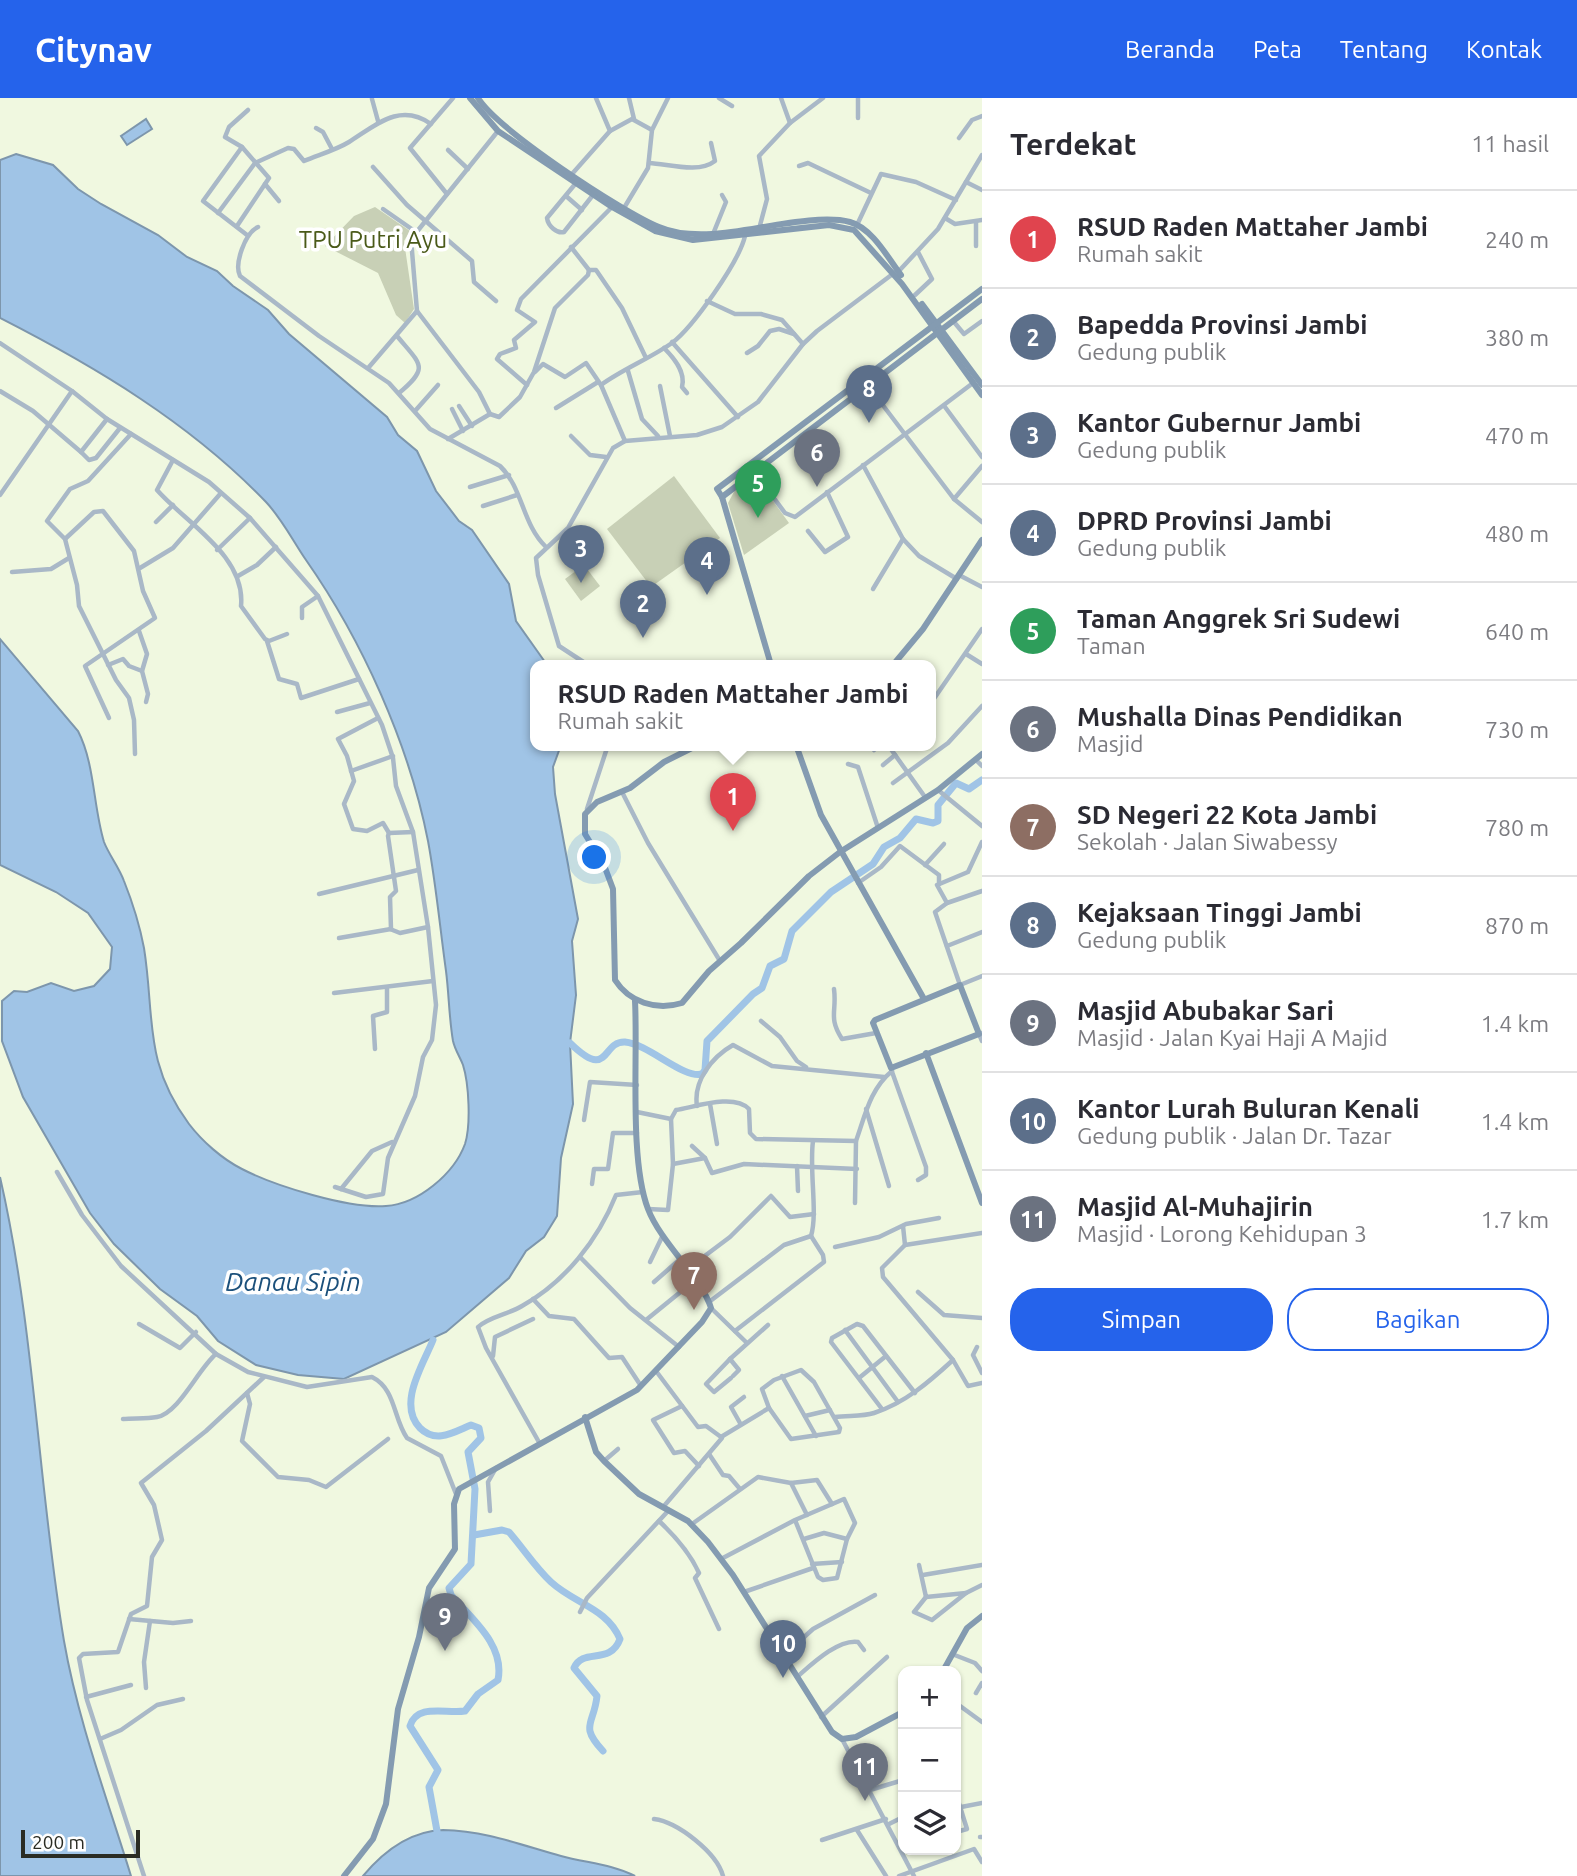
<!DOCTYPE html>
<html lang="id">
<meta charset="utf-8">
<style>
body{margin:0;font-family:Ubuntu,sans-serif;background:#f2f2f3;color:#2b2b33}
.controls{position:absolute;right:21px;bottom:21px;display:grid;overflow:hidden;border-radius:14px;box-shadow:0 2px 5px #0004}
.controls button{width:63px;height:63px;display:grid;place-items:center;padding:0;border:0;border-bottom:2px solid #e1e1e2;background:#fff;color:#2b2b33;font:35px sans-serif}
.scale{position:absolute;left:21px;bottom:18px;width:119px;box-sizing:border-box;padding-left:7px;border:4px solid #2a2c24;border-top:0;font-size:19px;line-height:24px;white-space:nowrap;color:#2a2c24;-webkit-text-stroke:5px #fff;paint-order:stroke}
.you{position:absolute;left:595px;top:760px;width:24px;height:24px;margin:-18px;border:5px solid #fff;border-radius:50%;background:#1a73e8;box-shadow:0 0 0 10px #1a73e833}
.badge{display:grid;place-items:center;width:46px;height:46px;border-radius:50%;background:#2563eb;color:#fff;font-size:23px;font-weight:700}
.pin{position:absolute;translate:-50% -58px;filter:drop-shadow(0 2px 4px #0008)}
.pin::after{content:'';position:absolute;top:37px;width:24px;height:21px;background:inherit;clip-path:polygon(0 0,100% 0,50% 100%)}
.popup{position:absolute;left:530px;top:562px;width:406px;height:91px;box-sizing:border-box;display:grid;place-content:center;border-radius:14px;background:#fff;filter:drop-shadow(0 2px 5px #0005);font-size:23px;white-space:nowrap;color:#7c7c81}
.popup b{font-size:26px;color:#2b2b33}
.popup::after{content:'';position:absolute;left:50%;top:100%;margin-left:-14px;border:14px solid transparent;border-top-color:#fff}
.list{margin:0;padding:0;list-style:none}
h2{display:flex;justify-content:space-between;align-items:center;height:91px;margin:0;padding:0 28px;font-size:30px}
h2 small{font-size:23px;font-weight:400;color:#7c7c81}
.list li{display:grid;grid-template-columns:46px 1fr auto;gap:21px;align-items:center;box-sizing:border-box;height:98px;padding:0 28px;border-top:2px solid #e1e1e2}
.list b{display:block;font-size:26px;white-space:nowrap}
.list p{margin:0;font-size:23px;white-space:nowrap;color:#7c7c81}
.list em{font-size:23px;font-style:normal;color:#7c7c81}
.actions{display:flex;gap:14px;padding:21px 28px}
.actions a{flex:1;padding:16px 0;border:2px solid #2563eb;border-radius:28px;text-align:center;font-size:24px;color:#2563eb}
.actions .main{background:#2563eb;color:#fff}
.icon{flex:none;width:38px;height:38px;fill:none;stroke:currentColor;stroke-width:2;stroke-linecap:round;stroke-linejoin:round}
.map{position:relative;flex:none;width:982px;height:1778px;overflow:hidden}
header{display:flex;align-items:center;gap:42px;box-sizing:border-box;height:98px;padding:0 35px;background:#2563eb;color:#fff}
header strong{font-size:33px}
nav{display:flex;gap:38px;margin-inline-start:auto;font-size:24px}
main{display:flex}
aside{flex:1;background:#fff}
.map>svg:first-child{display:block}
.green{fill:#c8d0b6}
.water{fill:#a0c4e6;stroke:#7d96ac;stroke-width:2}
.lines{fill:none;stroke-linecap:round;stroke-linejoin:round}
.river{stroke:#a0c4e6;stroke-width:7}
.street{stroke:#a9b8c7;stroke-width:4.5}
.secondary{stroke:#849bb1;stroke-width:6}
.labels{text-anchor:middle;stroke-width:7;stroke-linejoin:round;paint-order:stroke}
.park-label{font-size:24px;fill:#4a5a19;stroke:#fff}
.water-label{font-size:26px;font-style:italic;fill:#1b507b;stroke:#fff}
</style>
<header>
<strong>Citynav</strong>
<nav><a>Beranda</a><a>Peta</a><a>Tentang</a><a>Kontak</a></nav>
</header>
<main>
<div class="map">
<svg width="982" height="1778" viewBox="0 0 982 1778">
<rect width="100%" height="100%" fill="#f0f8e0"/>
<!-- green -->
<g class="green">
<polygon points="375,109 410,133 404,143 414,211 405,225 396,217 378,175 325,148 354,118"/>
<polygon points="674,378 720,440 651,489 607,431"/>
<polygon points="755,378 789,425 744,457 728,405 735,392"/>
<polygon points="584,467 600,488 581,503 565,481"/>
</g>
<!-- water -->
<g class="water">
<polygon points="146,21 152,31 127,47 121,38"/>
<path d="M16,56L53,67L78,91L101,106L158,137L187,159L217,173L233,188L268,212L289,236L387,319L398,337L417,353L436,393L459,423L472,432L509,486L516,523L545,564V567H535V647H561L553,669L555,696L578,821L572,843L576,897L570,945L573,1006L561,1060L557,1118L544,1139L526,1153L509,1180L446,1234L344,1281L298,1277L256,1267L218,1243L197,1218L160,1191L114,1146L90,1115L23,999L2,943V903L14,893L27,894L51,885L74,893L94,888L110,871L112,849L88,815L56,794L0,767V541L78,633C95,666 93,708 104,744C109,757 119,769 124,783C132,803 140,829 144,850C155,919 143,964 189,1026C202,1043 222,1061 242,1071C275,1088 349,1111 386,1108C418,1106 454,1076 465,1046C471,1027 469,986 463,967C460,959 455,952 453,943C449,920 449,896 446,873C440,830 436,786 428,743C409,646 362,542 306,462C293,443 282,421 266,404C190,325 96,269 0,220V62Z"/>
<path d="M0,1079C35,1232 38,1389 64,1543C78,1623 107,1700 131,1778H0Z"/>
<path d="M443,1732C486,1733 521,1747 561,1758C586,1765 612,1766 635,1778H363C383,1754 410,1733 443,1732Z"/>
</g>
<g class="lines">
<!-- river -->
<g class="river">
<path d="M570,945C610,984 601,943 625,944C649,946 683,981 702,976L705,972L707,943L753,896L762,890L770,868L784,861L792,833L831,794L873,766L884,749L900,740L916,721L933,725L938,723V707L956,685L969,691L982,682"/>
<path d="M433,1242C423,1267 397,1306 420,1330C436,1346 454,1334 471,1327L479,1330L481,1340L468,1354L475,1391L471,1466L449,1490L451,1497C472,1521 505,1547 498,1582L478,1596L465,1613C446,1616 417,1605 410,1628L438,1672L429,1689L437,1733"/>
<path d="M474,1437L502,1432L509,1434C523,1450 535,1469 551,1484C575,1506 607,1510 620,1541C610,1568 583,1549 574,1570L597,1598C594,1627 579,1627 603,1653"/>
</g>
<!-- street -->
<g class="street">
<polyline points="629,0 634,21"/>
<polyline points="719,0 732,8"/>
<polyline points="781,0 790,25"/>
<polyline points="372,1 378,23"/>
<polyline points="858,20 858,0"/>
<polyline points="316,30 323,34 332,51"/>
<polyline points="610,33 632,21 652,32"/>
<polyline points="959,40 972,22 982,18"/>
<polyline points="242,49 203,103 247,137"/>
<polyline points="448,52 468,71"/>
<path d="M649,65C669,66 698,76 715,63L711,45"/>
<polyline points="799,68 808,65 871,95"/>
<polyline points="373,69 407,107 472,163 474,184 496,203"/>
<polyline points="572,76 610,33 596,0"/>
<polyline points="966,84 982,92"/>
<path d="M576,85L547,120C548,128 557,136 564,134L593,97"/>
<polyline points="265,86 279,103"/>
<polyline points="447,96 410,50 453,0"/>
<polyline points="566,98 582,112"/>
<polyline points="624,110 648,70 652,32 668,0"/>
<polyline points="383,111 416,134"/>
<path d="M218,115L255,65L288,50L294,51L304,63C318,57 336,52 349,44C376,27 400,4 431,26"/>
<polyline points="945,120 955,126 982,122"/>
<polyline points="857,127 881,76 916,84 956,102"/>
<polyline points="237,128 269,80 242,49 225,39 229,29 248,12"/>
<path d="M258,129C245,135 234,166 240,178L319,238L389,285L430,331L500,368C523,390 522,426 546,449"/>
<polyline points="759,131 767,101 759,58 790,25 823,0"/>
<polyline points="713,136 726,104 722,97"/>
<polyline points="976,148 976,124"/>
<polyline points="571,149 589,172 596,172 622,210 646,260"/>
<polyline points="898,174 938,131 982,57"/>
<polyline points="915,197 932,181 918,154"/>
<polyline points="707,203 735,216 761,216 782,222 803,246"/>
<polyline points="417,213 479,294 490,316 448,341"/>
<polyline points="954,224 964,236 982,223"/>
<path d="M397,238C421,267 430,269 399,295"/>
<polyline points="672,244 738,319"/>
<polyline points="0,245 72,293 107,321 209,384 250,420 318,498 382,627 393,660 396,688 413,734 428,829 436,907 432,942 423,959 415,998 388,1060 383,1096 366,1099 335,1089"/>
<path d="M664,250C674,260 686,274 682,289L687,295"/>
<polyline points="747,255 758,248 770,233 779,231 794,236"/>
<polyline points="369,269 417,213 411,141 498,33"/>
<polyline points="628,273 642,321 658,338"/>
<polyline points="535,274 543,266 565,279 586,265 601,287"/>
<polyline points="863,281 954,401 982,424"/>
<polyline points="527,287 497,261 500,256 516,250 514,242 535,224 517,212 521,201 612,109"/>
<polyline points="660,288 670,338"/>
<polyline points="0,293 33,313 81,354 107,321"/>
<polyline points="459,308 472,328"/>
<polyline points="945,309 982,359"/>
<polyline points="556,310 598,284"/>
<polyline points="452,311 463,333"/>
<polyline points="415,313 438,287"/>
<polyline points="490,316 499,319 520,299 534,274 555,210 588,177 589,172"/>
<polyline points="131,336 88,383 70,391 47,423 65,441 77,487 79,508 116,582 129,600 134,622 135,656"/>
<polyline points="571,338 590,357 606,359"/>
<path d="M625,343L601,287C623,271 649,261 672,245C693,229 739,164 745,138"/>
<polyline points="81,354 89,362 96,360 120,330"/>
<path d="M173,362L157,392C187,426 246,458 241,508L265,541L269,543L287,536"/>
<polyline points="749,367 785,415 795,419 973,285"/>
<polyline points="863,367 903,441 919,458 957,481"/>
<polyline points="470,389 509,377"/>
<polyline points="0,397 72,293"/>
<polyline points="954,401 982,368"/>
<polyline points="483,408 517,397"/>
<polyline points="156,424 173,407"/>
<polyline points="808,433 825,454 848,439 827,394"/>
<polyline points="65,441 94,414 103,413 134,453 143,493 155,520 85,568 109,620"/>
<polyline points="217,452 250,420"/>
<polyline points="140,470 173,450 221,395"/>
<polyline points="12,474 51,471 69,460"/>
<polyline points="959,477 982,489"/>
<polyline points="238,478 257,467 276,449"/>
<polyline points="873,491 903,441"/>
<polyline points="302,520 302,509 318,498"/>
<polyline points="139,533 147,556 142,573 148,596 146,604"/>
<polyline points="267,543 279,581 297,586 301,600 359,581"/>
<polyline points="966,556 982,566"/>
<polyline points="108,567 123,561 129,568 142,573"/>
<polyline points="588,567 559,548 538,477 536,460 568,430 613,350 625,343 697,337 722,329 758,304 803,246 817,233 894,175"/>
<polyline points="931,605 982,531"/>
<polyline points="337,614 370,605"/>
<polyline points="378,620 338,641 347,658 354,683 344,706 353,731 367,733 383,725 389,735"/>
<polyline points="888,647 925,699"/>
<polyline points="874,652 880,647"/>
<polyline points="976,662 982,668"/>
<polyline points="848,666 858,669 878,730"/>
<polyline points="883,667 895,657"/>
<polyline points="351,673 393,658"/>
<polyline points="893,685 948,645 982,608"/>
<polyline points="938,692 982,728"/>
<polyline points="622,694 648,745 720,863"/>
<polyline points="587,711 608,647"/>
<polyline points="925,767 944,746"/>
<polyline points="858,785 881,769 900,748 939,777 939,786"/>
<polyline points="982,793 947,805 935,814 960,887 982,878"/>
<polyline points="319,796 418,772"/>
<polyline points="947,805 937,787 968,774 982,744"/>
<polyline points="390,831 400,835 428,829"/>
<polyline points="339,840 391,831 390,799 396,793 388,738 389,735 413,734"/>
<polyline points="947,848 982,834"/>
<path d="M834,891C837,914 828,919 842,941L876,935"/>
<polyline points="334,895 433,883"/>
<polyline points="761,923 780,939 797,963 806,969"/>
<polyline points="982,935 979,936 982,943"/>
<polyline points="375,951 373,918 387,914 387,891"/>
<polyline points="891,971 926,1069 926,1077 918,1082"/>
<polyline points="710,1006 717,1046"/>
<path d="M697,1008C693,983 712,959 733,947L772,968L884,979"/>
<polyline points="866,1011 889,1088"/>
<path d="M637,1014L671,1021L676,1012C695,1009 734,995 749,1011L750,1035L756,1041L856,1043C865,1018 870,991 892,973"/>
<polyline points="584,1022 590,984 637,987"/>
<polyline points="692,1048 705,1060 712,1075 744,1066 857,1071"/>
<polyline points="673,1066 705,1060"/>
<polyline points="797,1068 798,1093"/>
<path d="M57,1074L82,1117L121,1168L216,1256L248,1274L307,1289L372,1279C396,1291 393,1320 407,1340L441,1358L456,1396"/>
<polyline points="592,1086 594,1071 608,1071 613,1035 637,1035"/>
<polyline points="341,1091 372,1053 392,1044"/>
<polyline points="855,1105 856,1043"/>
<polyline points="648,1111 668,1112 673,1066 671,1021"/>
<polyline points="903,1128 905,1147 882,1170 883,1179 953,1262 968,1288 982,1285"/>
<polyline points="905,1147 982,1135"/>
<polyline points="835,1149 879,1139 906,1126 939,1120"/>
<polyline points="580,1159 630,1210 679,1249"/>
<polyline points="650,1164 662,1139"/>
<polyline points="686,1172 730,1139 771,1098 790,1119 814,1116"/>
<polyline points="654,1184 679,1162"/>
<polyline points="918,1194 944,1217 982,1220"/>
<polyline points="533,1201 549,1218 574,1221 609,1260 622,1259 641,1288"/>
<path d="M709,1204L784,1147L811,1138C818,1115 809,1072 813,1043"/>
<polyline points="711,1210 747,1245"/>
<polyline points="646,1222 694,1183"/>
<polyline points="139,1226 180,1250 196,1234"/>
<polyline points="845,1232 898,1304"/>
<polyline points="735,1233 824,1164 823,1157 811,1138"/>
<polyline points="977,1249 973,1257 982,1275"/>
<polyline points="493,1258 495,1239 533,1221"/>
<polyline points="730,1261 768,1227"/>
<polygon points="801,1272 814,1284 840,1330 839,1334 791,1341 769,1310 762,1291 774,1282"/>
<polyline points="656,1273 698,1329 706,1328 721,1339 769,1310"/>
<polyline points="782,1278 816,1338"/>
<polyline points="731,1280 714,1294 706,1286 730,1261 739,1272 733,1278"/>
<polyline points="859,1280 886,1258"/>
<polyline points="247,1295 250,1306 242,1343 278,1379 309,1382 326,1389 388,1341"/>
<polyline points="682,1308 653,1322 674,1355 685,1353 699,1368"/>
<polyline points="882,1311 831,1244 832,1240 857,1226 863,1228 915,1295"/>
<polyline points="805,1318 830,1312"/>
<path d="M835,1319C847,1317 862,1319 874,1315C905,1305 929,1284 953,1262"/>
<path d="M123,1321C134,1320 146,1321 157,1319C179,1315 198,1271 216,1256"/>
<polyline points="740,1325 731,1309 744,1299"/>
<path d="M540,1346L486,1250L478,1229C488,1219 509,1216 522,1208C565,1184 598,1142 616,1097L643,1094"/>
<polyline points="709,1356 723,1377 729,1378 740,1391"/>
<polyline points="604,1363 618,1351"/>
<polyline points="791,1385 807,1417"/>
<polyline points="664,1408 722,1340"/>
<polyline points="490,1413 488,1384 496,1370"/>
<path d="M659,1423C675,1438 690,1455 699,1475L695,1480L719,1531"/>
<polyline points="692,1426 758,1379 791,1385 817,1382 832,1406"/>
<polyline points="804,1441 824,1435 847,1441"/>
<polyline points="721,1461 795,1422 844,1401 855,1425 847,1441 837,1480 823,1482 818,1479 795,1422"/>
<polyline points="812,1466 842,1464"/>
<polyline points="919,1467 926,1499 966,1495"/>
<polyline points="923,1477 982,1467"/>
<polyline points="744,1494 813,1470"/>
<polyline points="926,1499 914,1514 932,1522 966,1495 982,1487"/>
<polyline points="580,1514 587,1500 669,1412"/>
<polyline points="129,1521 173,1525 191,1523"/>
<polyline points="952,1556 975,1565 982,1573"/>
<polyline points="783,1558 813,1531 875,1497"/>
<path d="M797,1579C812,1566 838,1541 858,1544L864,1552"/>
<polyline points="146,1590 144,1564 150,1523"/>
<polyline points="976,1595 982,1585"/>
<polyline points="86,1599 131,1587"/>
<polyline points="956,1605 982,1624"/>
<polyline points="821,1619 887,1559"/>
<polyline points="100,1641 121,1632 157,1607 183,1601"/>
<polyline points="842,1641 914,1778"/>
<polyline points="870,1692 903,1682"/>
<polyline points="956,1696 967,1731 956,1734"/>
<polyline points="956,1710 982,1705"/>
<path d="M654,1721C678,1724 717,1755 723,1778"/>
<polyline points="889,1726 903,1719"/>
<polyline points="857,1732 886,1778"/>
<polyline points="980,1739 982,1739"/>
<polyline points="822,1742 886,1721"/>
<polyline points="144,1778 87,1602 79,1560 83,1556 118,1554 131,1516 147,1508 152,1459 162,1442 154,1407 141,1385 206,1333 264,1279"/>
<polyline points="899,1778 974,1751 982,1764"/>
</g>
<!-- secondary -->
<g class="secondary">
<polyline points="470,0 498,33 612,109 655,133 693,142 829,127 854,132 902,186 982,297"/>
<path d="M478,0C498,32 622,114 659,129C675,136 694,137 712,136C751,134 815,115 850,124C872,130 888,160 901,177"/>
<polyline points="922,206 982,287"/>
<polyline points="722,399 982,201"/>
<polyline points="771,567 722,399 717,391 982,191"/>
<polyline points="893,567 923,531 982,442"/>
<path d="M698,647L664,664L630,690L597,704L585,716V736L604,767L613,791L615,882C629,904 656,913 682,905L709,873L741,845L809,778L840,754L938,692L982,656"/>
<polyline points="796,647 821,717 924,901"/>
<polygon points="960,887 979,936 891,970 873,925 875,922"/>
<polyline points="926,955 982,1105"/>
<polyline points="585,1319 596,1354 604,1363 639,1396 688,1423 708,1444 733,1477 832,1634 842,1641 856,1639 903,1614"/>
<polyline points="943,1573 967,1530 982,1518"/>
<path d="M344,1778L373,1741L386,1706L398,1611L419,1539L429,1490L455,1451L454,1406L459,1391L637,1292L702,1224L711,1210C702,1180 661,1145 648,1111C629,1061 638,959 635,903"/>
</g>
</g>
<g class="labels">
<!-- park labels -->
<g class="park-label">
<text x="373" y="150">TPU Putri Ayu</text>
</g>
<!-- water labels -->
<g class="water-label">
<text x="293" y="1193">Danau Sipin</text>
</g>
</g>
</svg>
<div class="controls">
<button>+</button>
<button>−</button>
<button><svg class="icon" aria-label="layers" viewBox="0 0 24 24"><path d="M12 4l9 5-9 5-9-5zM3 14l9 5 9-5"/></svg></button>
</div>
<div class="scale">200 m</div>
<div class="you"></div>
<div class="pin badge" style="left:733px;top:733px;background:#e0444e">1</div>
<div class="popup"><b>RSUD Raden Mattaher Jambi</b>Rumah sakit</div>
<div class="pin badge" style="left:643px;top:540px;background:#5c6f8a">2</div>
<div class="pin badge" style="left:581px;top:485px;background:#5c6f8a">3</div>
<div class="pin badge" style="left:707px;top:497px;background:#5c6f8a">4</div>
<div class="pin badge" style="left:758px;top:420px;background:#2e9e5b">5</div>
<div class="pin badge" style="left:817px;top:389px;background:#6b7280">6</div>
<div class="pin badge" style="left:694px;top:1212px;background:#8d6e63">7</div>
<div class="pin badge" style="left:869px;top:325px;background:#5c6f8a">8</div>
<div class="pin badge" style="left:445px;top:1553px;background:#6b7280">9</div>
<div class="pin badge" style="left:783px;top:1580px;background:#5c6f8a">10</div>
<div class="pin badge" style="left:865px;top:1703px;background:#6b7280">11</div>
</div>
<aside>
<h2>Terdekat<small>11 hasil</small></h2>
<ul class="list">
<li><span class="badge" style="background:#e0444e">1</span><div><b>RSUD Raden Mattaher Jambi</b><p>Rumah sakit</p></div><em>240 m</em></li>
<li><span class="badge" style="background:#5c6f8a">2</span><div><b>Bapedda Provinsi Jambi</b><p>Gedung publik</p></div><em>380 m</em></li>
<li><span class="badge" style="background:#5c6f8a">3</span><div><b>Kantor Gubernur Jambi</b><p>Gedung publik</p></div><em>470 m</em></li>
<li><span class="badge" style="background:#5c6f8a">4</span><div><b>DPRD Provinsi Jambi</b><p>Gedung publik</p></div><em>480 m</em></li>
<li><span class="badge" style="background:#2e9e5b">5</span><div><b>Taman Anggrek Sri Sudewi</b><p>Taman</p></div><em>640 m</em></li>
<li><span class="badge" style="background:#6b7280">6</span><div><b>Mushalla Dinas Pendidikan</b><p>Masjid</p></div><em>730 m</em></li>
<li><span class="badge" style="background:#8d6e63">7</span><div><b>SD Negeri 22 Kota Jambi</b><p>Sekolah · Jalan Siwabessy</p></div><em>780 m</em></li>
<li><span class="badge" style="background:#5c6f8a">8</span><div><b>Kejaksaan Tinggi Jambi</b><p>Gedung publik</p></div><em>870 m</em></li>
<li><span class="badge" style="background:#6b7280">9</span><div><b>Masjid Abubakar Sari</b><p>Masjid · Jalan Kyai Haji A Majid</p></div><em>1.4 km</em></li>
<li><span class="badge" style="background:#5c6f8a">10</span><div><b>Kantor Lurah Buluran Kenali</b><p>Gedung publik · Jalan Dr. Tazar</p></div><em>1.4 km</em></li>
<li><span class="badge" style="background:#6b7280">11</span><div><b>Masjid Al-Muhajirin</b><p>Masjid · Lorong Kehidupan 3</p></div><em>1.7 km</em></li>
</ul>
<div class="actions"><a class="main">Simpan</a><a>Bagikan</a></div>
</aside>
</main>
